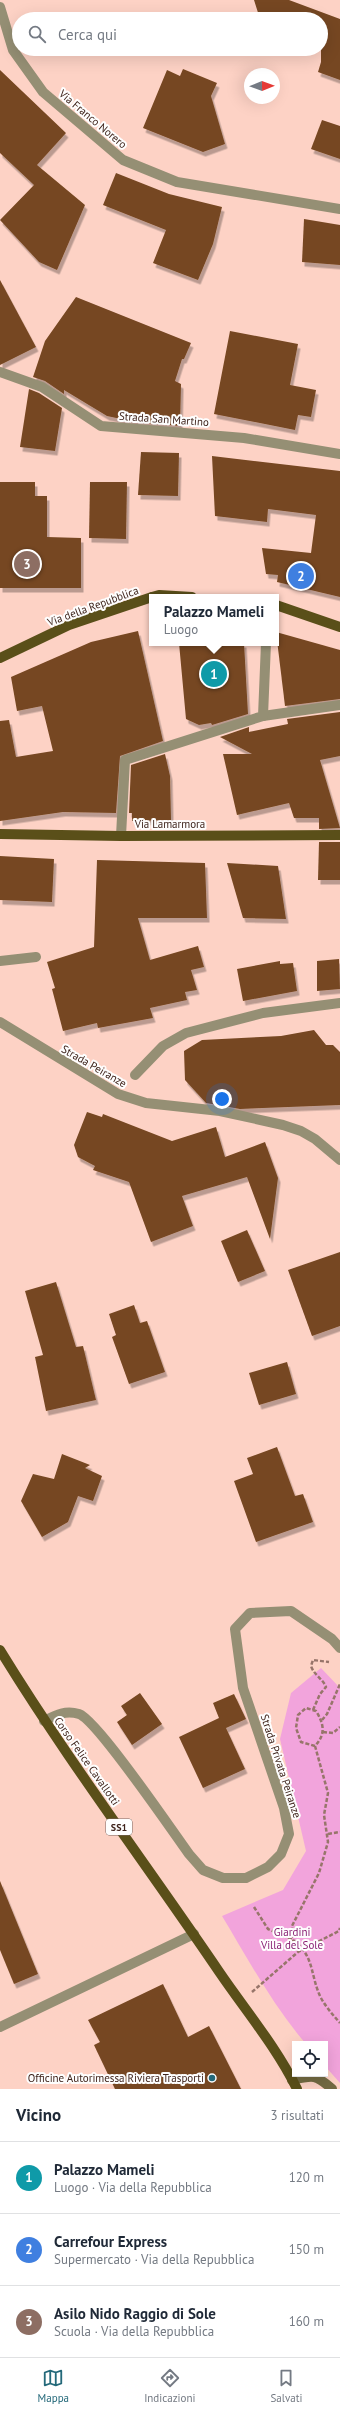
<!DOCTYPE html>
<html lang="it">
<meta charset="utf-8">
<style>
body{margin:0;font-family:"PT Sans",sans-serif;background:#f6f6f7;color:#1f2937}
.controls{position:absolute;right:12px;bottom:12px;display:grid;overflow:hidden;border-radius:0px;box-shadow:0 4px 16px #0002}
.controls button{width:36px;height:36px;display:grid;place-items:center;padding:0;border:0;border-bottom:1px solid #e0e1e3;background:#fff;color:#1f2937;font:20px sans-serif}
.compass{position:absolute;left:244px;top:68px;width:36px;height:36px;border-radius:50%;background:#fff;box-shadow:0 4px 16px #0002;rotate:89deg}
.you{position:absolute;left:222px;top:1099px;width:14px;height:14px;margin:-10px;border:3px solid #fff;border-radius:50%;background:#1a73e8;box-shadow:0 0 0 6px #1a73e833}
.badge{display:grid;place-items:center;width:26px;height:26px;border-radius:50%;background:#24697a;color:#fff;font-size:13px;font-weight:700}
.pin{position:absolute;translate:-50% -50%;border:2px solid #fff;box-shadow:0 1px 4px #0006}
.popup{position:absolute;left:149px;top:594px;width:130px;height:52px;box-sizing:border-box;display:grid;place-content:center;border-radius:0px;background:#fff;filter:drop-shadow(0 1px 3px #0005);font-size:13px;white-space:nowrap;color:#747a83}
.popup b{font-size:15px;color:#1f2937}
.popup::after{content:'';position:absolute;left:50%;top:100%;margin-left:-8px;border:8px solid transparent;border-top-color:#fff}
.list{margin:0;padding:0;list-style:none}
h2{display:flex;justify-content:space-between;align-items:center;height:52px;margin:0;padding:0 16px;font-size:17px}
h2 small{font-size:13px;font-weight:400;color:#747a83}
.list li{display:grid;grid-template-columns:26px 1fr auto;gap:12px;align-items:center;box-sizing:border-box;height:72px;padding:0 16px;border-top:1px solid #e0e1e3}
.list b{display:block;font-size:15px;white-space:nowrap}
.list p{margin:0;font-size:13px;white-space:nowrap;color:#747a83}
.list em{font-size:13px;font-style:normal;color:#747a83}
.icon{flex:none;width:22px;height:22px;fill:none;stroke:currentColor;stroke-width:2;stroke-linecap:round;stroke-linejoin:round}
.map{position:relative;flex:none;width:340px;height:2089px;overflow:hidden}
.search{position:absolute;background:#fff;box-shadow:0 4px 16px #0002;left:12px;right:12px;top:12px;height:44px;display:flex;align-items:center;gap:10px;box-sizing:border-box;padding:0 14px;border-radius:22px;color:#747a83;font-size:15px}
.sheet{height:268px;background:#fff}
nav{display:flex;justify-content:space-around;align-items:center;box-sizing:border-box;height:56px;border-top:1px solid #e0e1e3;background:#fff;font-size:11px;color:#747a83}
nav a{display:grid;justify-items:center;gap:2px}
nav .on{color:#24697a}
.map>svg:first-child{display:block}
.green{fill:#f2a4dc}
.building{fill:#764721;filter:url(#shadow)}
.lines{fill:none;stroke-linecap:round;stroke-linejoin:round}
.path{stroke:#97756a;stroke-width:2.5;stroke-dasharray:4 2;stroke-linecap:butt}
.lane{stroke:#958f74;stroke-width:10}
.street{stroke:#958f74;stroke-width:10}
.secondary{stroke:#736a42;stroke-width:10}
.primary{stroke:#5a4f19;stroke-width:10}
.poi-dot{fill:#24697a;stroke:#fefefe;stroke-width:1.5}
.labels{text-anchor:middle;stroke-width:4;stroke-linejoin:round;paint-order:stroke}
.shield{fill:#fefefe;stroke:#786560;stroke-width:1}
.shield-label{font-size:10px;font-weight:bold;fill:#3f241c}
.street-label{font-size:11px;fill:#3f241c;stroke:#fefefe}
.park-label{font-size:11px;fill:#891f73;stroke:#fefefe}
.poi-label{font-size:11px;fill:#3f241c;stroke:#fefefe;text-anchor:end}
</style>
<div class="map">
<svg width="340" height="2089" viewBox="0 0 340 2089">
<defs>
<filter id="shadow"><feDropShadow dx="2.5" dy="4.5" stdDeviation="0" flood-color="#0004"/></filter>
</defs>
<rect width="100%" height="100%" fill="#fdd2c5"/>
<!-- green -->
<path class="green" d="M321,1668L340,1688V2083L325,2066V2044H306C273,2006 248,1959 222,1916L283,1890L306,1851L280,1739L291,1693Z"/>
<!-- building -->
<g class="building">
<polygon points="254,0 289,0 340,19 340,80 318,72 321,62 321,19 260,19"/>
<polygon points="183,69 217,83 211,96 225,144 203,152 143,128 167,70 180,76"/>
<polygon points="0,70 66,133 37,165 85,205 57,270 39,262 0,220 34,185 0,153"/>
<polygon points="322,120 340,126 340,159 311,149"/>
<polygon points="116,173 169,194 222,207 213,244 198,280 153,263 166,230 103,205"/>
<polygon points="304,219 340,225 340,265 302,262"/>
<polygon points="0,280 36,347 0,365"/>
<polygon points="76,297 191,343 184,359 182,359 175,381 181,384 180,426 135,422 107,416 64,390 64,394 45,381 33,377 45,341"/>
<polygon points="230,331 298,344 290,385 316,390 311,417 298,415 295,430 214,414"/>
<polygon points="29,389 39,393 62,408 55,451 20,447"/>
<polygon points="141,452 179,453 178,496 138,495"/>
<polygon points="212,456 340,471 340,597 277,582 278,575 266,574 262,548 311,553 316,515 268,509 267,522 215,516"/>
<polygon points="0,482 35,482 35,496 47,496 47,537 81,538 81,588 0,588"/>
<polygon points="90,482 127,482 126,539 89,538"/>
<polygon points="138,631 163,741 120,756 116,813 63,812 0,821 0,721 9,720 16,757 53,751 42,706 17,711 11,677 91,642"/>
<polygon points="276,632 340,650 340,699 285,706"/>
<polygon points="179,643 244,643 248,714 212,725 211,723 199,725 186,719"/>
<polygon points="340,712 340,756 320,760 340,828 319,829 319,818 294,818 289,803 237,815 223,754 252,754 220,737 249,727 249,732 288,724 287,719"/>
<polygon points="165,754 170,776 171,820 132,821 132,813 129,813 131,765"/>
<polygon points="319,842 340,842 340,880 318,880"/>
<polygon points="0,856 54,859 52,902 0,900"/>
<polygon points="97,860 205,863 207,918 138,918 150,960 198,946 204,967 191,970 197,990 185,992 187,1000 150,1008 153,1018 98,1028 97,1023 63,1031 52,989 55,988 47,962 94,947"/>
<polygon points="227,863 278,866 286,919 243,918"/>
<polygon points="339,959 340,989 317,991 317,961"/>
<polygon points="280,961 280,964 293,963 297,991 243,1001 237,969"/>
<polygon points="314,1030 326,1045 333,1045 340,1052 340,1105 240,1109 206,1103 185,1080 184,1051 202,1040 281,1036"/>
<polygon points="87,1112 102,1117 103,1114 172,1141 216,1127 225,1157 265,1142 278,1178 270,1239 247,1177 182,1196 193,1226 151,1242 129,1182 93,1170 95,1166 78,1157 74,1145"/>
<polygon points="247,1230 265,1271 238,1282 221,1241"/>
<polygon points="340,1252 340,1326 312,1336 288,1270"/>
<polygon points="56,1282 76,1347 83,1346 96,1400 46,1411 35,1357 43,1355 25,1291"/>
<polygon points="134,1305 140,1323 147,1321 165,1372 129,1384 112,1337 116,1335 109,1314"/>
<polygon points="287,1362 296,1394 259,1405 249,1373"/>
<polygon points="277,1447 295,1496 303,1494 313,1522 256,1542 234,1481 253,1474 247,1458"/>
<polygon points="62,1454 90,1465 85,1468 102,1476 93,1501 78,1496 68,1522 42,1537 21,1501 33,1474 54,1479"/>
<polygon points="140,1693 162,1724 132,1745 117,1722 127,1715 121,1706"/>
<polygon points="234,1694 246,1719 226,1728 245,1769 203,1788 179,1737 219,1718 213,1703"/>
<polygon points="0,1881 38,1974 14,1984 0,1950"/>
<polygon points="163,1984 188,2037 209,2026 241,2089 115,2089 94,2045 100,2042 88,2020"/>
</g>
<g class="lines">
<!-- path -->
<g class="path">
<path d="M313,1710L320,1694L326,1687C323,1679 314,1675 311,1666L313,1660L329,1662"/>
<polyline points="322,1720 327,1714 340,1684"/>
<polyline points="323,1732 333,1733 340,1727"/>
<path d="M315,1746L301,1742L296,1728L298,1715L306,1708L316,1711C324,1724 326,1734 315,1746L328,1793L324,1815L328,1842L319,1873L292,1926L293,1940C315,1956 310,1976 321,1998C326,2007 333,2015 340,2023"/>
<polyline points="328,1834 340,1832"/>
<polyline points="254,1907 268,1929 293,1940"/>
<polyline points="252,1992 298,1952 339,1931 340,1928"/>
</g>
<!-- lane -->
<g class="lane">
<polyline points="263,716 340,705"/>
<polyline points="121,836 125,760 263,716 266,643"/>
<polyline points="0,961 36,957"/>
<polyline points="0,2027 194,1934"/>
</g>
<!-- street -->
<g class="street">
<polyline points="0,7 13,50 43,92 123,160 177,182 340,209"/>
<polyline points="0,372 42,387 101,426 244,438 340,454"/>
<polyline points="0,1022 118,1094 146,1103 220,1111 283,1125 301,1131 315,1139 340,1160"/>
<polyline points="135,1075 163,1046 186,1033 263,1013 340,1003"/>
<path d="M44,1721C56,1715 65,1710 79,1714C97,1720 173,1832 189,1854L203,1870L223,1878H246L268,1867L281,1854L289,1834L284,1808L243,1688L235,1629L250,1613L291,1611L332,1639L340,1648"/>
</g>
<!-- secondary -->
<path class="secondary" d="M292,2080C313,2075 316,2074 332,2089"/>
<!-- primary -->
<g class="primary">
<polyline points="152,597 159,595 192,597"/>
<polyline points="276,605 340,627"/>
<polyline points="0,658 69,625 152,597"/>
<polyline points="0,834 121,836 340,835"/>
<path d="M0,1650C68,1761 147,1865 220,1973C246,2011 277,2048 297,2089"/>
</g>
</g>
<!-- markers -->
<circle class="poi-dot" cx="212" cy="2078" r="4"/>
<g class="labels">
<!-- shield labels -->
<rect class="shield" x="106" y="1819" width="26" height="16" rx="3"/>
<g class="shield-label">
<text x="119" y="1831">SS1</text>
</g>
<!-- street labels -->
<g class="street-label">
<text transform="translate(93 119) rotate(40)" y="4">Via Franco Norero</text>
<text transform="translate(164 419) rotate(4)" y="4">Strada San Martino</text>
<text transform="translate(93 606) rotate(-20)" y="4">Via della Repubblica</text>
<text x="170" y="828">Via Lamarmora</text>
<text transform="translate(94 1066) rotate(30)" y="4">Strada Peiranze</text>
<text transform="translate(87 1761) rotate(55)" y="4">Corso Felice Cavallotti</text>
<text transform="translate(281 1766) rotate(72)" y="4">Strada Privata Peiranze</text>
</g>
<!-- park labels -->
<g class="park-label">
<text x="292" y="1936">Giardini<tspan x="292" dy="13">Villa del Sole</tspan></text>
</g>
<!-- poi labels -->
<g class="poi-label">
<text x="204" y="2082">Officine Autorimessa Riviera Trasporti</text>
</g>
</g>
</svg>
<div class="controls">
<button><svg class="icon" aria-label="locate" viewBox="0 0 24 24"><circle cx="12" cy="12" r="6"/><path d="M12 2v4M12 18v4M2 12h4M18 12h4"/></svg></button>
</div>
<svg class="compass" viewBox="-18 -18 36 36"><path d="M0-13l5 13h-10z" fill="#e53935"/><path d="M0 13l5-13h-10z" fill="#747a83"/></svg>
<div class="you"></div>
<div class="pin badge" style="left:214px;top:674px;background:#0f9aa8">1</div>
<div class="popup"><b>Palazzo Mameli</b>Luogo</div>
<div class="pin badge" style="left:301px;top:576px;background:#3f7fe0">2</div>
<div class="pin badge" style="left:27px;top:564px;background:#8d6e63">3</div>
<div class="search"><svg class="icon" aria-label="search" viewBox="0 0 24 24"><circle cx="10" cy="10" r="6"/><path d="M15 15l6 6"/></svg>Cerca qui</div>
</div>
<section class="sheet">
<h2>Vicino<small>3 risultati</small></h2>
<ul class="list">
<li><span class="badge" style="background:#0f9aa8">1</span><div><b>Palazzo Mameli</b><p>Luogo · Via della Repubblica</p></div><em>120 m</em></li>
<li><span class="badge" style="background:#3f7fe0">2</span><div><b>Carrefour Express</b><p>Supermercato · Via della Repubblica</p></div><em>150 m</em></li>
<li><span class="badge" style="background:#8d6e63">3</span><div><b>Asilo Nido Raggio di Sole</b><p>Scuola · Via della Repubblica</p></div><em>160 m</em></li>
</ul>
</section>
<nav>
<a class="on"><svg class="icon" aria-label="map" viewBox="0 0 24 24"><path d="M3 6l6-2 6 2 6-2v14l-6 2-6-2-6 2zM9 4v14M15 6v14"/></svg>Mappa</a>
<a><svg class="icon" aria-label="directions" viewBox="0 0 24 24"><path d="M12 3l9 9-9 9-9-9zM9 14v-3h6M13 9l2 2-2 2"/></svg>Indicazioni</a>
<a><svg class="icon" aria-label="saved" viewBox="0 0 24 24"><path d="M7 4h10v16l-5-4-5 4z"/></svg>Salvati</a>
</nav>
